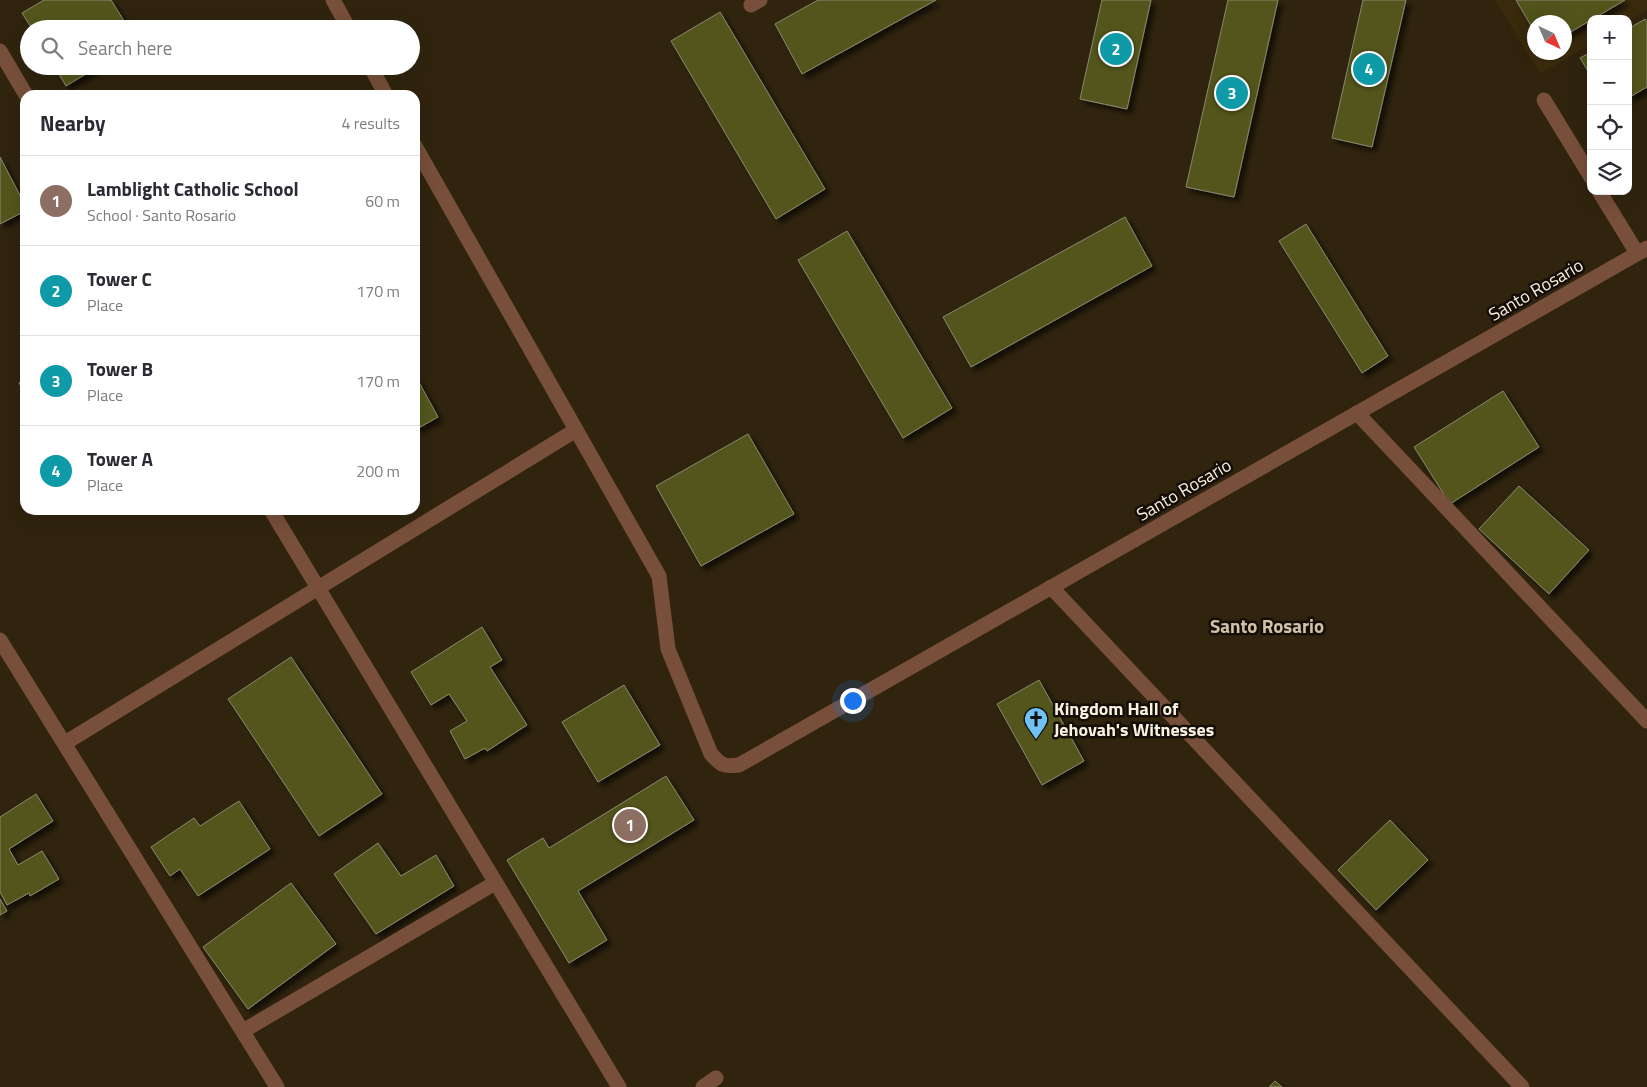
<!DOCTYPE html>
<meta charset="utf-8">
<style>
body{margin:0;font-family:"Titillium Web",sans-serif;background:#f2f2f3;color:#2b2b33}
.controls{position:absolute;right:15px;top:15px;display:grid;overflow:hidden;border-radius:10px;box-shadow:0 5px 20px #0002}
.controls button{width:45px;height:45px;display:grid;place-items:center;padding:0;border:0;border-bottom:1px solid #e1e1e2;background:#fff;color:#2b2b33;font:25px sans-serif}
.compass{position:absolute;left:1527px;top:15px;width:45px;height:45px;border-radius:50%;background:#fff;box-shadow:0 5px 20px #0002;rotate:136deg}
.you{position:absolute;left:852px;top:700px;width:18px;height:18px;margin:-12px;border:4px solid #fff;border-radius:50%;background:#1a73e8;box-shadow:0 0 0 8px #1a73e833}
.badge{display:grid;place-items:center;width:32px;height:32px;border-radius:50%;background:#0b8043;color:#fff;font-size:16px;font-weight:700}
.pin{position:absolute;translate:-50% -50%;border:2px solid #fff;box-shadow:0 1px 5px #0006}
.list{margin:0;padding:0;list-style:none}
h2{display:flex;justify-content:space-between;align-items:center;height:65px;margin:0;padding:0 20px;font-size:21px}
h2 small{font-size:16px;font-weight:400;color:#7c7c81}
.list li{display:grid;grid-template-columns:32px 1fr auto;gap:15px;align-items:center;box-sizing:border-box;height:90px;padding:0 20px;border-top:1px solid #e1e1e2}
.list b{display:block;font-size:19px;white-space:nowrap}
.list p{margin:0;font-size:16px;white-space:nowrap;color:#7c7c81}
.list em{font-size:16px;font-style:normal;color:#7c7c81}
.icon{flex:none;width:28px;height:28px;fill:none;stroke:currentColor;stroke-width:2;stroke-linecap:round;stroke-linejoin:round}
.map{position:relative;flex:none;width:1647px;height:1087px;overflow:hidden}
.search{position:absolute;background:#fff;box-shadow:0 5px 20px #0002;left:20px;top:20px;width:400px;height:55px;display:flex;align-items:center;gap:12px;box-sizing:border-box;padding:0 18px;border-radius:28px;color:#7c7c81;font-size:19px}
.panel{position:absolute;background:#fff;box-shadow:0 5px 20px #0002;left:20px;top:90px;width:400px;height:425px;border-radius:15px}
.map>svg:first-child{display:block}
.built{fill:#392a0c;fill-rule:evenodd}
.building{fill:#53551b;stroke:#888a6f;filter:url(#shadow)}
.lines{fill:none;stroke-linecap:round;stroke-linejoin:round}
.minor{stroke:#774f3a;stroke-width:15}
.labels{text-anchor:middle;stroke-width:5;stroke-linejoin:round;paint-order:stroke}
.street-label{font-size:18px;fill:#f9f1e4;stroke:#140e06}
.poi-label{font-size:18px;font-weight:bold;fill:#f9f1e4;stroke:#140e06;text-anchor:start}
.neighbourhood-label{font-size:19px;font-weight:bold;fill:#d1c1a8;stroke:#140e06}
</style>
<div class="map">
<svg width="1647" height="1087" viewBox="0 0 1647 1087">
<defs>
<filter id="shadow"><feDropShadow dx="4.5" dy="4.5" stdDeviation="2.5" flood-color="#0009"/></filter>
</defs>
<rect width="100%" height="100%" fill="#30240e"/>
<!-- built -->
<path class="built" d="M1495,0H1647V10L1628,21V19H1591V44L1540,74ZM1534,22H1564V52H1534Z"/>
<!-- building -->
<g class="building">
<polygon points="44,0 111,0 129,29 32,29 22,13"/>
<polygon points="818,0 936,0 802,74 775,24"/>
<polygon points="1102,0 1151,0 1127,109 1080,99"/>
<polygon points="1228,0 1278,0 1234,197 1186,187"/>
<polygon points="1363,0 1406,0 1372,147 1332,138"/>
<polygon points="1516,0 1625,0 1593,19 1591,19 1591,20 1564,36 1564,22 1534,22 1534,31"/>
<polygon points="720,12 825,189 776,219 671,41"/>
<polygon points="1645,19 1647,22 1647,87 1628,98 1628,29"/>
<polygon points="1591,52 1591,76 1580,58"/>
<polygon points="54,66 99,66 66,86"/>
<polygon points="0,157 25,205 25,211 0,224"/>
<polygon points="1125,217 1152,266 971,367 943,317"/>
<polygon points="1306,224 1388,356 1362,373 1279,241"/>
<polygon points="847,231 952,408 903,438 798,260"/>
<polygon points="415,375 438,417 415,430"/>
<polygon points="25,380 25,394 19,383"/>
<polygon points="1503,391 1539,447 1450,504 1414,447"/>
<polygon points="748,434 794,514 701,566 656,486"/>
<polygon points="1519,486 1589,550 1549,594 1479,529"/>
<polygon points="482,627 502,660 490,667 527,725 487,751 485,748 465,759 450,731 467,721 449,694 431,705 411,672"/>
<polygon points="291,657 382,794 319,836 228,699"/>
<polygon points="1039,680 1084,761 1042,785 997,704"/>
<polygon points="624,685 660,745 598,782 562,722"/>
<polygon points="666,776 694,820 578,891 607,940 569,963 507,860 543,838 549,848"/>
<polygon points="36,794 53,821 9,849 18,865 42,851 59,879 30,896 29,893 7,905 0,892 0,817"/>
<polygon points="239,801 270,849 198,896 180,869 170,876 151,847 194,818 200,826"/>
<polygon points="1390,820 1428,860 1376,910 1338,870"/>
<polygon points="378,843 401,876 436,855 454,886 376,934 334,874"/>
<polygon points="291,883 336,944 248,1009 203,947"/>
<polygon points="0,899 7,911 0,915"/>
<polygon points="1275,1081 1282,1087 1269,1087"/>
</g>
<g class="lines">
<!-- minor -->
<g class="minor">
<polyline points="333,0 349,29"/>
<polyline points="751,5 760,0"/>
<polyline points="0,51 26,95"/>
<polyline points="370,66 386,95"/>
<polyline points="1544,100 1591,177"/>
<path d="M415,146L659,576L668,649L711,754C721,765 723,767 739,765L1647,248"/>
<polyline points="1599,191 1637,253"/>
<polyline points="1357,413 1647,721"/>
<polyline points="271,510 619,1087"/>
<polyline points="1051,587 1522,1087"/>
<polyline points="0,640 277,1087"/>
<polyline points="65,743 576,430"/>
<polyline points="243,1031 495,883"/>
<polyline points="703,1087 716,1078"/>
</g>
</g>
<!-- icons -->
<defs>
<g id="church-pin" transform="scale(1.25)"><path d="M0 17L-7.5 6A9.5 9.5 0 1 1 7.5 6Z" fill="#6fc2f4" stroke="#140e06"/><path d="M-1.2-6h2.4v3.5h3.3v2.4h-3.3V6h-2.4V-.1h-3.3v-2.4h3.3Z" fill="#111"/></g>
</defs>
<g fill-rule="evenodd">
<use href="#church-pin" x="1036" y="719"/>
</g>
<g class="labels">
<!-- street labels -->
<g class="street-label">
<text transform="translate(1536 290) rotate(-30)" y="6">Santo Rosario</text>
<text transform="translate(1184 490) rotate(-30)" y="6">Santo Rosario</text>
</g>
<!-- poi labels -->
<g class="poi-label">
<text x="1054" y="715">Kingdom Hall of<tspan x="1054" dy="21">Jehovah's Witnesses</tspan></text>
</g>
<!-- neighbourhood labels -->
<g class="neighbourhood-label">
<text x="1267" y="633">Santo Rosario</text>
</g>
</g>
</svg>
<div class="controls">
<button>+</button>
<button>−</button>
<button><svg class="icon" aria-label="locate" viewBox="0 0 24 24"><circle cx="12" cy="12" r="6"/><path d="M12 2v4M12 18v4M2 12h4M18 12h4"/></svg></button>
<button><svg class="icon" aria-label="layers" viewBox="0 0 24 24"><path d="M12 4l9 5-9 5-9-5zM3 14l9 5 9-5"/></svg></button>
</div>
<svg class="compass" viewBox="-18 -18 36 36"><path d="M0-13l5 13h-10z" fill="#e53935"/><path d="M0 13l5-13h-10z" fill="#7c7c81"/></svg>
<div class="you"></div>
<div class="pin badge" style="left:630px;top:825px;background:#8d6e63">1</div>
<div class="pin badge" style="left:1116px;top:49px;background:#0f9aa8">2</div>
<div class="pin badge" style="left:1232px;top:93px;background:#0f9aa8">3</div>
<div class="pin badge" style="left:1369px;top:69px;background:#0f9aa8">4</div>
<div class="search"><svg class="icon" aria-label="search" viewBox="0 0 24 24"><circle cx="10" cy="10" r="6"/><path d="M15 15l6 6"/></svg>Search here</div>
<section class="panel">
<h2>Nearby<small>4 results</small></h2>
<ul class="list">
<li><span class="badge" style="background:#8d6e63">1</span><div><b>Lamblight Catholic School</b><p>School · Santo Rosario</p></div><em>60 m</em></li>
<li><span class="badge" style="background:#0f9aa8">2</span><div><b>Tower C</b><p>Place</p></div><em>170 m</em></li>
<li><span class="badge" style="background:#0f9aa8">3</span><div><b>Tower B</b><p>Place</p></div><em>170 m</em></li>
<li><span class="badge" style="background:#0f9aa8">4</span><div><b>Tower A</b><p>Place</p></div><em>200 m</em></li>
</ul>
</section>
</div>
